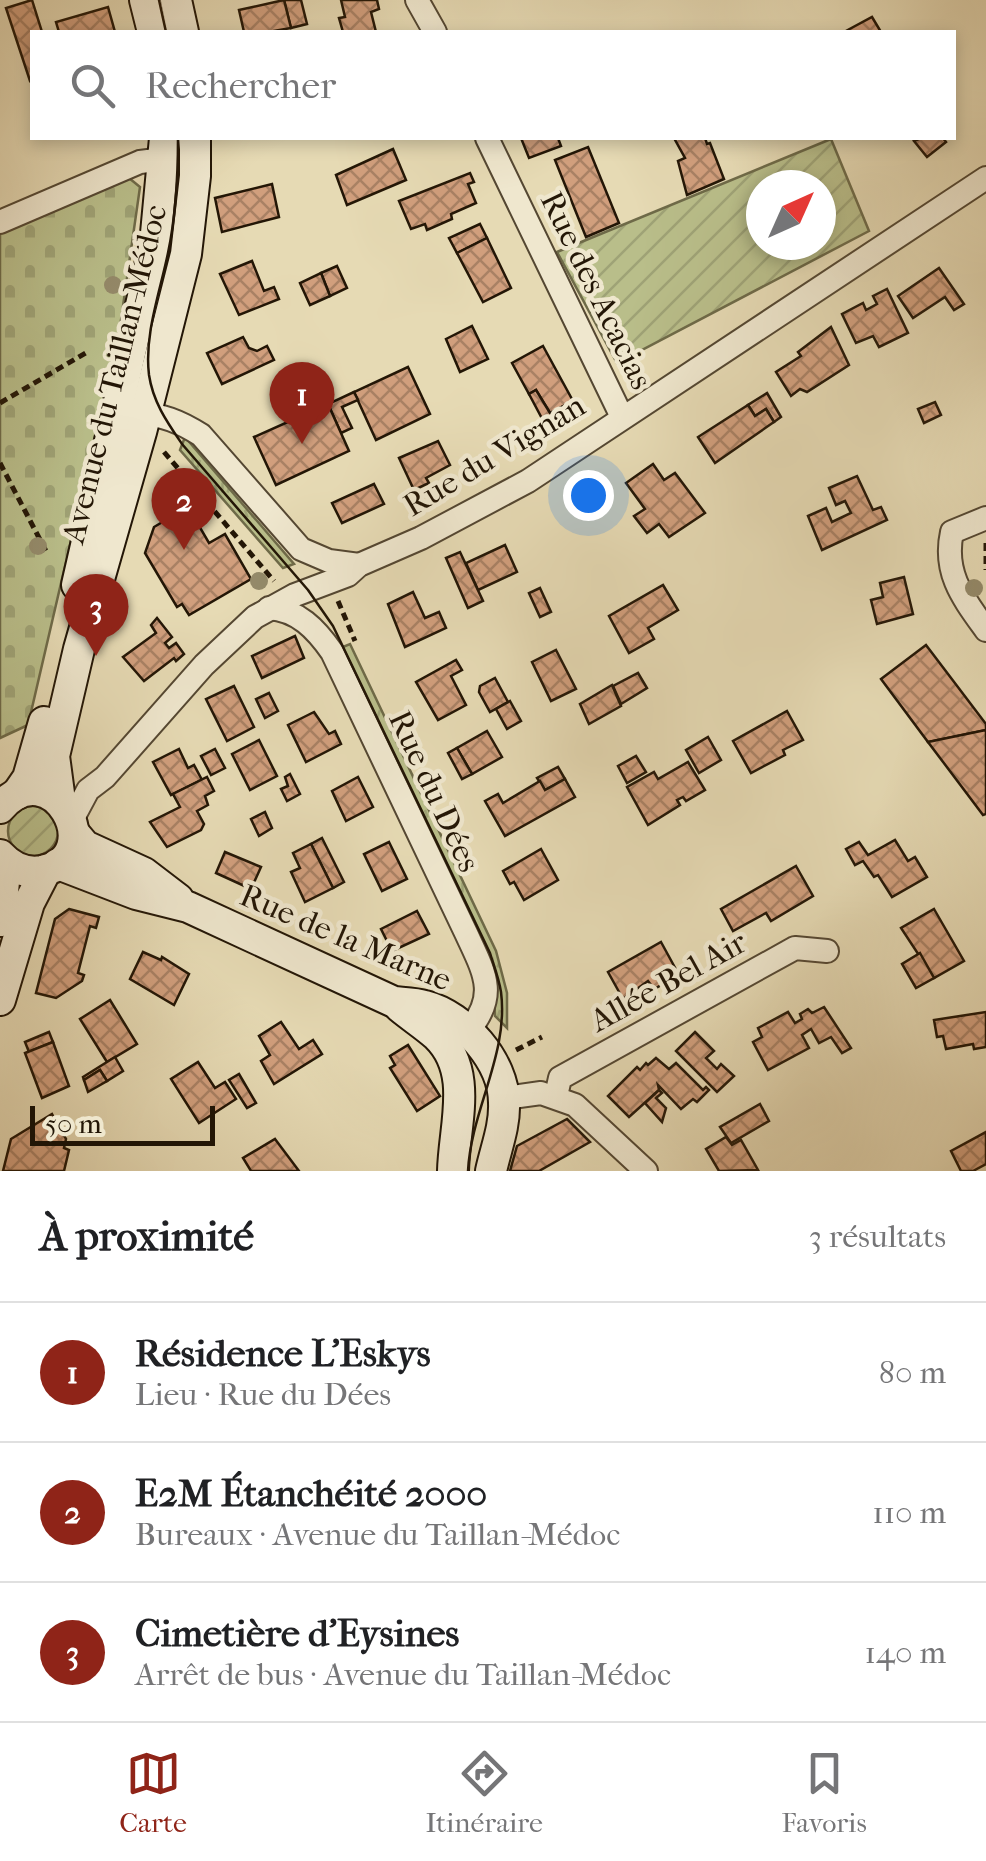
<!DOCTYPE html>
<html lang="fr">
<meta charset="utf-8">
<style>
body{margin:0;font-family:"IM FELL French Canon",serif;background:#f6f6f6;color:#202124}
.compass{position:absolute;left:746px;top:170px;width:90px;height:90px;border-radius:50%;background:#fff;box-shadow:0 5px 15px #0003;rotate:45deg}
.scale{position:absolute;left:30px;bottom:25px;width:185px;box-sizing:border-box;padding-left:10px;border:5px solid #231606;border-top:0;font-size:28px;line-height:35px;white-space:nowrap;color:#231606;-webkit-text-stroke:8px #efe7ce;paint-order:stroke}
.you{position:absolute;left:588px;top:495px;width:35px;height:35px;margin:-25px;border:8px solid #fff;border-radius:50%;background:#1a73e8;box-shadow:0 0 0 15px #1a73e833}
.badge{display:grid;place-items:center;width:65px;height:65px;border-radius:50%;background:#8f2418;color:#fff;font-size:32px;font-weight:700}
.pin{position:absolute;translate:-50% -82px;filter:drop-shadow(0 2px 5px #0008)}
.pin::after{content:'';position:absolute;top:52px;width:35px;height:30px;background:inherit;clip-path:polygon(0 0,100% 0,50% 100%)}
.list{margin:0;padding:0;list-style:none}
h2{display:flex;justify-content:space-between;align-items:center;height:130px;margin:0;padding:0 40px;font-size:42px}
h2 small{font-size:32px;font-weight:400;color:#757577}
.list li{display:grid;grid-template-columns:65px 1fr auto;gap:30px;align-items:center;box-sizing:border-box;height:140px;padding:0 40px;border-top:2px solid #e0e0e0}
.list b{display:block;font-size:38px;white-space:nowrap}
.list p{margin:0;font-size:32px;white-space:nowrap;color:#757577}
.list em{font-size:32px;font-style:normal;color:#757577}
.icon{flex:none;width:55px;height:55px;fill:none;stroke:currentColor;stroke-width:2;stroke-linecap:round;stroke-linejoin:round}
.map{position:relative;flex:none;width:986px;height:1171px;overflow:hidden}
.search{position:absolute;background:#fff;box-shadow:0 5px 15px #0003;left:30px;right:30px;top:30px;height:110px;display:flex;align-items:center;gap:25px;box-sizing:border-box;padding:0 35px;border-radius:0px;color:#757577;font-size:38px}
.sheet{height:550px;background:#fff}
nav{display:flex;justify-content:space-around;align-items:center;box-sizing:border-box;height:140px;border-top:2px solid #e0e0e0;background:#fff;font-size:28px;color:#757577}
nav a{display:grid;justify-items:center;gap:5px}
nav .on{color:#8f2418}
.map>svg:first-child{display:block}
.grass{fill:url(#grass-tufts);stroke:#6e6a48;stroke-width:2.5}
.cemetery{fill:url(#cemetery-stones);stroke:#6e6a48;stroke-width:2.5}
.garden{fill:url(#garden-furrows);stroke:#6e6a48;stroke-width:2.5;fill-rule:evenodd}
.building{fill:url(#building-cross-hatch);stroke:#231606;stroke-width:2.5}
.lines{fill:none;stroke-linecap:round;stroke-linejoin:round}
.street-casing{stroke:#544732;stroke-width:26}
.secondary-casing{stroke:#231606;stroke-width:34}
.path{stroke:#231606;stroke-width:5;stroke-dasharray:8 5;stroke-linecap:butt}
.street{stroke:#efe7ce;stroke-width:22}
.secondary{stroke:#efe7ce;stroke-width:30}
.tram{stroke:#231606;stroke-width:2.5}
.tree{fill:#948a6a}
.labels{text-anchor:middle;stroke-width:9;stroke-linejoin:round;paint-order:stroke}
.street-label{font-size:32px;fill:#231606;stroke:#efe7ce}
</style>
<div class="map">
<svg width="986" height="1171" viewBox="0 0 986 1171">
<defs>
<pattern id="grass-tufts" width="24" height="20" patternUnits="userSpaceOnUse" patternTransform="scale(2.5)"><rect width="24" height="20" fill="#b9be8a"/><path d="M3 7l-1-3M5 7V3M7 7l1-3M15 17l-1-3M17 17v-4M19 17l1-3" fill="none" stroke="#9fa376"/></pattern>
<pattern id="cemetery-stones" width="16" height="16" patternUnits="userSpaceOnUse" patternTransform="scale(2.5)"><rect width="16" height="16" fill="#b9be8a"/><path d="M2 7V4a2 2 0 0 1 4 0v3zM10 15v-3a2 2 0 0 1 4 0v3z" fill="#9fa376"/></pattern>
<pattern id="garden-furrows" width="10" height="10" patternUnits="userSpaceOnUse" patternTransform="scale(2.5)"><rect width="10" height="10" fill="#b9be8a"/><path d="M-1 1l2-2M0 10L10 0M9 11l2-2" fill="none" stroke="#9fa376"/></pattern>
<pattern id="building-cross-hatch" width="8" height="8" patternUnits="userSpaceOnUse" patternTransform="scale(2.5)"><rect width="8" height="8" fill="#d19f7d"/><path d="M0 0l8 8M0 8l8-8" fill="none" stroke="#a98164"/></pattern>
</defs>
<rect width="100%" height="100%" fill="#e6dab4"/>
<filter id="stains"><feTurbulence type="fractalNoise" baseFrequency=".002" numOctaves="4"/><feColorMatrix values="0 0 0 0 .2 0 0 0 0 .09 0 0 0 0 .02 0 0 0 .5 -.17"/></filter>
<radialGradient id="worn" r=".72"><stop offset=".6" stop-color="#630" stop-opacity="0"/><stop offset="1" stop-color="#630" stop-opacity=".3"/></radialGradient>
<!-- grass -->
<g class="grass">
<polygon points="185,437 294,564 283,568 180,450"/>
<polygon points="350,644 496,951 507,993 507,1028 495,1016 494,992 338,649"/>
</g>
<!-- cemetery -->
<polygon class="cemetery" points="129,178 140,187 119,334 28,725 0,738 0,231"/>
<!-- garden -->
<g class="garden">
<path d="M831,139L869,231L617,363L557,252ZM761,185H821V245H761Z"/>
<circle cx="33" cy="831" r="25"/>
</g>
<!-- building -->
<g class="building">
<polygon points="32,0 42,32 32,32 32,80 30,81 6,8"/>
<polygon points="284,0 301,0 307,24 291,28"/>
<polygon points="284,0 291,28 268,32 244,32 239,10"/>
<polygon points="341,0 377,0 379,9 371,12 376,32 343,32 339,18 345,17"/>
<polygon points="108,7 115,32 59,32 56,22"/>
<polygon points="872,17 881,32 844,32"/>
<polygon points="521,138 558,138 561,146 529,158"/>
<polygon points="674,138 705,138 707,144 710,143 724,179 687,195 678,161 685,158"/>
<polygon points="921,138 943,138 946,142 927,157 914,141"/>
<polygon points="588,147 619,223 586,237 555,160"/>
<polygon points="393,149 406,180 347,205 336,175"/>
<polygon points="470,173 474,182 468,184 476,203 451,214 452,219 427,230 425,224 411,229 399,201"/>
<polygon points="272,184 279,217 222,232 215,198"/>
<polygon points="480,224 487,238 457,253 449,238"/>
<polygon points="487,238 511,288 483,302 457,253"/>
<polygon points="252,261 264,291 274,287 279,299 239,315 220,274"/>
<polygon points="337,266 347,288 330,296 321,273"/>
<polygon points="939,268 964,304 954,310 945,297 913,318 898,296"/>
<polygon points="321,273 330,296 310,305 300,283"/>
<polygon points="887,289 908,333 879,347 873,336 856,343 842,314 863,303 866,310 877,304 873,296"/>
<polygon points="472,326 488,359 460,372 446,339"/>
<polygon points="831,327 849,365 807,392 800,389 791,396 776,372 801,356 798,352"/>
<polygon points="243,337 249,348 257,351 267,346 274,360 222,384 207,353"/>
<polygon points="543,346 573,401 550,413 536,390 529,394 512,363"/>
<polygon points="408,367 430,414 376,440 354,392"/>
<polygon points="536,390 550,413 573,401 578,409 546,426 529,394"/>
<polygon points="354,392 358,400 342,407 352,428 341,433 328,404"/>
<polygon points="767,393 781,417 774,422 766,409 755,416 748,405"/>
<polygon points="935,402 941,415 924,423 918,409"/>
<polygon points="328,404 349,451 276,485 254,437"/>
<polygon points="748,405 755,416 766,409 774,422 715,463 698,437"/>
<polygon points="438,441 450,465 426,478 429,483 414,490 399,458"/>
<polygon points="653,464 664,480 675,473 705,513 669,537 659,524 647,533 634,516 645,509 626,483"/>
<polygon points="857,476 873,510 881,507 887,520 822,550 808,516 826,508 832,522 851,513 845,501 836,505 829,488"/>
<polygon points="374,484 384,504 342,523 332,503"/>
<polygon points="188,507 209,543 225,534 251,579 189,615 182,604 177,607 145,553 154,527"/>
<polygon points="505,545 517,572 478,590 466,563"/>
<polygon points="460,552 483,601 468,608 446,558"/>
<polygon points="904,577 913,614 877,624 871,600 883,597 880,583"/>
<polygon points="663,585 678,610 648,628 654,639 629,653 609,616"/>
<polygon points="540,588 551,612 540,617 529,593"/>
<polygon points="413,592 425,618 439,612 446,628 405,647 388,604"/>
<polygon points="157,618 172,637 165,643 169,648 176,643 184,654 176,661 174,658 144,681 123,657 156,633 151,625"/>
<polygon points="295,636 304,658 262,678 252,656"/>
<polygon points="926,645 986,724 986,730 928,742 881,679"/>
<polygon points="556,650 576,689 551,701 532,662"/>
<polygon points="456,660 462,670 451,676 466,705 438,720 416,682"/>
<polygon points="638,673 647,688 621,704 613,686"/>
<polygon points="495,678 508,702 490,712 479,692 480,686"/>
<polygon points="612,685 621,706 589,724 580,704"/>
<polygon points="234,686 254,727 227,741 206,699"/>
<polygon points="269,693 278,711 265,718 256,699"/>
<polygon points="510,701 521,721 507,729 496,709"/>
<polygon points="787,711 803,740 783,750 785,755 751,773 733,741"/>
<polygon points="314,712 329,734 335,731 341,744 306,762 288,725"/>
<polygon points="986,730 986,814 983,815 928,742"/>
<polygon points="487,731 502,757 472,774 457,748"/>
<polygon points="708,737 721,760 699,773 686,750"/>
<polygon points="259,740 277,776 250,790 232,754"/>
<polygon points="457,748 472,774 462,779 448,753"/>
<polygon points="179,749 188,768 194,765 202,780 171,795 153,762"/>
<polygon points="215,749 225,768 211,775 201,756"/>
<polygon points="636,756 646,772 627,783 618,766"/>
<polygon points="688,762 705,790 686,801 683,797 677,800 680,805 648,825 627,787 654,772 658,779"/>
<polygon points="558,767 565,779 545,790 537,778"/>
<polygon points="290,774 300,794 287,801 281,789 288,786 285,777"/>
<polygon points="207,777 214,791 205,796 208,805 197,811 204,824 201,830 167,847 150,822 180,807 173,794"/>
<polygon points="358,777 373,807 346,821 332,791"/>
<polygon points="565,779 575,797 505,836 485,801 498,794 503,803 540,781 545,790"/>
<polygon points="265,812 272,828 259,836 251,819"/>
<polygon points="322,838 344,882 333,888 311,844"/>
<polygon points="895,840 908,861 915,857 927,877 892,897 878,875 874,877 863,861 855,865 846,849 859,842 868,855"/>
<polygon points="389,842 407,879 382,891 364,854"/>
<polygon points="311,844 333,888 305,902 291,872 300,868 293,853"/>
<polygon points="541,849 558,880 524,900 514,882 510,884 503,871"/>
<polygon points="225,852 261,867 251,889 216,873"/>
<polygon points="796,866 813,896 771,921 766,913 733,931 721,909"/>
<polygon points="69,909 99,917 96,928 90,926 78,973 84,975 82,981 56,998 36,993 55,919"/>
<polygon points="934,909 964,961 934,978 901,928"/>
<polygon points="417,911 429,934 392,951 381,929"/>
<polygon points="661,942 679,975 654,989 648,981 623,999 608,972"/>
<polygon points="143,952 161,960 162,957 189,974 174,1005 130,979"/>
<polygon points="920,953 934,978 916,988 902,964"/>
<polygon points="110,1000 137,1044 107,1062 80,1019"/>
<polygon points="824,1007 851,1048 842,1053 831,1037 819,1043 811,1029 802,1035 809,1048 768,1070 753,1042 762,1037 758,1028 788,1012 795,1023 802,1019 800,1014 808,1009 812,1013"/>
<polygon points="986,1012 986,1047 974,1049 973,1044 946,1049 943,1036 937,1037 934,1020"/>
<polygon points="281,1022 299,1049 313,1040 322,1054 274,1084 261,1061 270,1055 259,1036"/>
<polygon points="49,1032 53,1042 29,1052 25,1042"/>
<polygon points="695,1032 714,1051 706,1058 717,1069 721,1064 734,1076 717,1092 676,1051"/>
<polygon points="53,1042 69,1086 42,1098 25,1053"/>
<polygon points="408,1045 440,1096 417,1111 390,1068 395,1065 390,1056"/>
<polygon points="115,1057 123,1071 107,1081 100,1070 84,1080 83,1077"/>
<polygon points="656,1058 669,1069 676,1063 703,1090 706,1087 709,1090 697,1102 693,1099 681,1109 658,1085 659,1090 629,1117 608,1096 637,1067 640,1070 646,1063 648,1065"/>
<polygon points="198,1062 215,1088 225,1082 236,1099 199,1123 171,1079"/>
<polygon points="100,1070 107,1081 88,1092 84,1080"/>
<polygon points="239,1074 256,1103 247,1108 229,1080"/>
<polygon points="659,1090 662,1093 656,1098 666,1108 662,1122 645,1103"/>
<polygon points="760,1104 769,1121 731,1143 720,1127"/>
<polygon points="52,1114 66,1139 64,1148 69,1150 64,1171 3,1171 11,1139"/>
<polygon points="567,1119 590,1142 539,1171 510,1171 517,1146"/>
<polygon points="986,1132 986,1164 973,1171 961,1171 951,1151"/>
<polygon points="726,1137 732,1145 741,1140 758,1170 719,1171 706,1149"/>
<polygon points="275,1139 299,1171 251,1171 243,1158"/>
</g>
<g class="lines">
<!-- street casing -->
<g class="street-casing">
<g id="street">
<polyline points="417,0 435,32"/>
<polyline points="487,138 622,417"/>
<polyline points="0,222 140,162 164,159"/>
<path d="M132,415C156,411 181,422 201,435L301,549L329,561L359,565"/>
<path d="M986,518L952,532C943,573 963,598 986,630"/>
<path d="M269,608C298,610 316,629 332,652L466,933C484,972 499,995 468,1031"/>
<polyline points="72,820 88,790 105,777 204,665 255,617 295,595 348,575 359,565 421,538 528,481 986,178"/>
<polyline points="556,1096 560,1078 795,948 827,951"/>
<polyline points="505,1098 541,1093 575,1105 646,1171"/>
</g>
</g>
<!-- secondary casing -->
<g class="secondary-casing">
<g id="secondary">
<polyline points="145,0 153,32"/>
<polyline points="176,0 183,32"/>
<polyline points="77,585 155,244 165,138"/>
<polyline points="17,794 28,778 44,722"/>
<polyline points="60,801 54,756 79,649 141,432 186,254 195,176 195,138"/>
<path d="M0,808C51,748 112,856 42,871C25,874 11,867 0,855"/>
<polyline points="74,833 85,846 144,873 178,899"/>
<path d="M58,864L136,894L188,907L394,1002C404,1003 415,1003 425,1006C464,1016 504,1062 504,1103C505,1126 496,1148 491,1171"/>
<polyline points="0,921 6,862"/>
<polyline points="0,1000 29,903 46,870"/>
<path d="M400,1007C412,1017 426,1026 437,1036C474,1072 454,1125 453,1171"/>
</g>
</g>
<!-- path -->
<g class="path">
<polyline points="0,403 89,351"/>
<polyline points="164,452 274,581"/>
<polyline points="0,463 48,555"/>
<polyline points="986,543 986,570"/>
<polyline points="338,601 355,641"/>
<polyline points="516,1050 542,1037"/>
</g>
<!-- street -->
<use href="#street" class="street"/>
<!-- secondary -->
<use href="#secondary" class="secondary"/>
<!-- tram -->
<g class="tram">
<polyline points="159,0 166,32"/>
<path d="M178,138C178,176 176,215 168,253C160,292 144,335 149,375C153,402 167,422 182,444L308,590L333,626L490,953C494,966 499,979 501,992C509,1054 471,1110 468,1171"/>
</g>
</g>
<!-- trees -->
<g class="tree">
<circle cx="113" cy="285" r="9"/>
<circle cx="38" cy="546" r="9"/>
<circle cx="259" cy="581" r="9"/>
<circle cx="974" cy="588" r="9"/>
</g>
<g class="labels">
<!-- street labels -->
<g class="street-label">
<text transform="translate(597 290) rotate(64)" y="11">Rue des Acacias</text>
<text transform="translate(114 374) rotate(-76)" y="11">Avenue du Taillan-Médoc</text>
<text transform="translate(494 455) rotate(-31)" y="11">Rue du Vignan</text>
<text transform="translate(435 791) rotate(65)" y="11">Rue du Dées</text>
<text transform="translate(346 937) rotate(23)" y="11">Rue de la Marne</text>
<text transform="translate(668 981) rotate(-29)" y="11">Allée Bel Air</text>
</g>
</g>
<rect width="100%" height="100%" filter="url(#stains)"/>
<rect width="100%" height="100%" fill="url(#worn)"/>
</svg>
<svg class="compass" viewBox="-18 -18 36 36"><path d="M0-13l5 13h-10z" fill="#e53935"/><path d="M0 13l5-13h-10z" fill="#757577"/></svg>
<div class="scale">50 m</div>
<div class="you"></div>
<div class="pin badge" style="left:302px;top:444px">1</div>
<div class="pin badge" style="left:184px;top:550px">2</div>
<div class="pin badge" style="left:96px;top:656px">3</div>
<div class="search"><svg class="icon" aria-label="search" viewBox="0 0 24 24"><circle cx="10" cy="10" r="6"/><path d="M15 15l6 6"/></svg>Rechercher</div>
</div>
<section class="sheet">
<h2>À proximité<small>3 résultats</small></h2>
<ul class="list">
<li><span class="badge">1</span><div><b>Résidence L'Eskys</b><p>Lieu · Rue du Dées</p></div><em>80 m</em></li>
<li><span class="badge">2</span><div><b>E2M Étanchéité 2000</b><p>Bureaux · Avenue du Taillan-Médoc</p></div><em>110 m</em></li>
<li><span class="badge">3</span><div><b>Cimetière d'Eysines</b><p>Arrêt de bus · Avenue du Taillan-Médoc</p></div><em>140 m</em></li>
</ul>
</section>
<nav>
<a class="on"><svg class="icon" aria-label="map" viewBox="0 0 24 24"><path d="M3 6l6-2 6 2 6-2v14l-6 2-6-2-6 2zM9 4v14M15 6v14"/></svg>Carte</a>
<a><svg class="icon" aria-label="directions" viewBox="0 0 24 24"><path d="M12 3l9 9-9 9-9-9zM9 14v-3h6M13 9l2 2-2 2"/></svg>Itinéraire</a>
<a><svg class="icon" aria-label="saved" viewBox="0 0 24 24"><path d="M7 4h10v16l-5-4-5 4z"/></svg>Favoris</a>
</nav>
